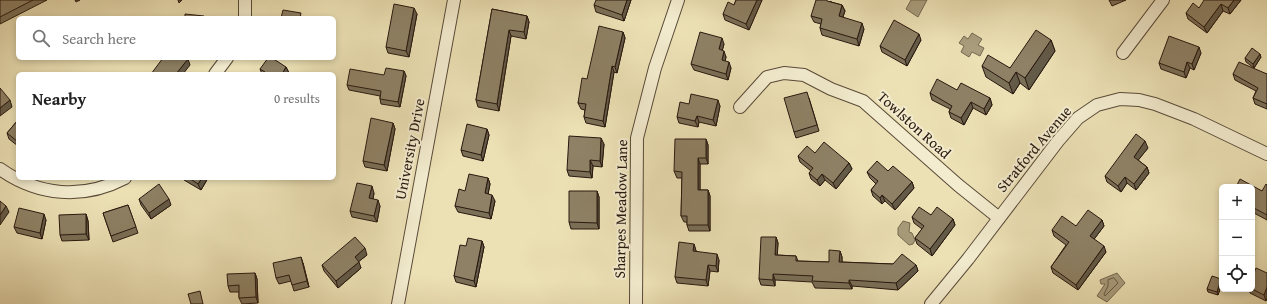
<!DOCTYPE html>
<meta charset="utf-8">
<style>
body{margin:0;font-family:"Gentium Book Plus",serif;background:#f2f2f2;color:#222}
.controls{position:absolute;right:12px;bottom:12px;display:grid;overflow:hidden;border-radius:6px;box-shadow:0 2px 6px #0003}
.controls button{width:36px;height:36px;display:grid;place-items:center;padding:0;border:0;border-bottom:1px solid #e0e0e0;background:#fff;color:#222;font:20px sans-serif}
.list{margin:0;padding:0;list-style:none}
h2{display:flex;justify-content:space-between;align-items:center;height:52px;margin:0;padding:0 16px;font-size:17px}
h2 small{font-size:13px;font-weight:400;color:#767676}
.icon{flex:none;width:22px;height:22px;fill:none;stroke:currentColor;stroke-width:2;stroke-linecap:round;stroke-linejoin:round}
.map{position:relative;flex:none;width:1267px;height:304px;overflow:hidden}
.search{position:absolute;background:#fff;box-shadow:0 2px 6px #0003;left:16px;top:16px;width:320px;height:44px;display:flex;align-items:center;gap:10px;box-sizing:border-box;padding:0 14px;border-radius:6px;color:#767676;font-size:15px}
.panel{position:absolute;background:#fff;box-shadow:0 2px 6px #0003;left:16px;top:72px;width:320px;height:108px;border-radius:6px}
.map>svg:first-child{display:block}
.water{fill:#a99d7d;stroke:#756851}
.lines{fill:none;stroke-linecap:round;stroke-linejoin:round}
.shore{stroke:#685a46;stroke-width:1}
.minor-casing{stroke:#594a38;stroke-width:14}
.minor{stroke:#f3eccf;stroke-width:12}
.wall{fill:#7a6f57;stroke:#28180f}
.shaded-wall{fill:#635a47;stroke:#28180f}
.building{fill:#8e8165;stroke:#28180f}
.labels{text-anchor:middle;stroke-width:4;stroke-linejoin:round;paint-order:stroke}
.street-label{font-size:15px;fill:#28180f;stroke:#f3eccf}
</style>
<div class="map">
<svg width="1267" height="304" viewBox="0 0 1267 304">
<rect width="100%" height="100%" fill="#ece1b5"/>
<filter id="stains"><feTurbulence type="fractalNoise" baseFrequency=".005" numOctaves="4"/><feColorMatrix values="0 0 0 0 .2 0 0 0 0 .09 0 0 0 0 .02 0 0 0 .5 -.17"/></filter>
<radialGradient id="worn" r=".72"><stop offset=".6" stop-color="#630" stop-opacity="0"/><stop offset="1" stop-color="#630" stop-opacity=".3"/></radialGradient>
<!-- water -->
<g class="water">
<polygon points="911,0 927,0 918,17 906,9"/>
<polygon points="972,33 982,39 978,45 984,48 980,56 972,52 969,57 961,52 964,46 959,43 964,36 968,39"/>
<polygon points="903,221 910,223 909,232 912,233 915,240 913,244 909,245 898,235 898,228"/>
<polygon points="1117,273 1125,283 1107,302 1097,296 1105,284 1101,284 1100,280"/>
</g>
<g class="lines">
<!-- shore -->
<polygon class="shore" points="1114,278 1118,283 1105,296 1104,294 1108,286 1108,280"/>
<!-- minor casing -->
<g class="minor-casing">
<g id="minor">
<polyline points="245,18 245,0"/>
<polyline points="1123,53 1163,0"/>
<polyline points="215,74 227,58"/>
<polyline points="740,107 767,77 784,73 804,75 831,89 863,101 958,185 999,218"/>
<path d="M0,169C38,196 83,200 125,178"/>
<polyline points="398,304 454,0"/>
<polyline points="636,304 637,138 655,68 678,0"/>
<polyline points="931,304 968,259 1058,141 1078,118 1097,105 1120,99 1139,100 1155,104 1194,119 1267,154"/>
</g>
</g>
<!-- minor -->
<use href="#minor" class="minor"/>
</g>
<!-- wall -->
<g class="wall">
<polygon points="0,0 47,0 0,24"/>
<polygon points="75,0 80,0 76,2"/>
<polygon points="631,0 624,21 596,12 594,5"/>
<polygon points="736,0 762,0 749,30 725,20 723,14 734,5"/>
<polygon points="1109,0 1126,0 1112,6"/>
<polygon points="1241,0 1230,14 1223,11 1207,33 1188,19 1186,13 1199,8"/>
<polygon points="831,1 831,2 842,5 845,11 843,17 864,29 859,46 822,35 820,28 821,24 814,22 811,16"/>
<polygon points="492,9 527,16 529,22 526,39 511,36 499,111 478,107 476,100"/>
<polygon points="417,14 409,57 388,53 386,47"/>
<polygon points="623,32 625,38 617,73 614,72 605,127 586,123 584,117 585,110 581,109 578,103 587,79"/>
<polygon points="921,40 907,66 882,52 880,46"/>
<polygon points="1051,40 1055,51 1029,90 1020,83 1013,94 986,77 982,66 1010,68"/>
<polygon points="724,44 722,50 726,57 725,61 731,68 728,80 694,70 691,64"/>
<polygon points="1201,53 1194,70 1190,68 1186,78 1161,69 1159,63"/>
<polygon points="1261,57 1254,68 1246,62 1245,58"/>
<polygon points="286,67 289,73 288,74 262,74 260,69"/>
<polygon points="404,71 406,76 400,107 381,104 380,99 380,96 349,90 347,85"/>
<polygon points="1233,74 1267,74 1267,109 1255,104 1253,98 1256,91 1235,80"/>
<polygon points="957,90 990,98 992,105 986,115 973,108 964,125 951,118 949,112 950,109 932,100 930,93"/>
<polygon points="809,98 819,131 796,138 794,132"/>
<polygon points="689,104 720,106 716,126 699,122 698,127 679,123 677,117"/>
<polygon points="18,120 18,146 9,139 7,133"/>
<polygon points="393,123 395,129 387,171 365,167 363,161"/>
<polygon points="487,129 489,135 483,161 463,156 461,150"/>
<polygon points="706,139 708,145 708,164 700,164 700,190 708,190 710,196 710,231 689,231 687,225 687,222 684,222 681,216 682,178 677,178 674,171"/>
<polygon points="604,144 602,167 593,166 592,178 569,176 567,170"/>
<polygon points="1148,148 1138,160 1147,167 1149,173 1136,190 1127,183 1121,192 1107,182 1105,176"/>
<polygon points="815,153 849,163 852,169 836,189 825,180 820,186 811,179 809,173 811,171 800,162 798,156"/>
<polygon points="888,171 912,182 914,188 895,210 885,201 882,204 873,196 871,190 876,184 870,178 867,172"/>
<polygon points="184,178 208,178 201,190 184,180"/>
<polygon points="488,178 490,184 488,194 495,201 491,219 458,212 455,206 465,191"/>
<polygon points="1267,185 1267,220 1254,213 1252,218 1252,187 1262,191"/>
<polygon points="597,191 599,197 599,229 571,229 569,222"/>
<polygon points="374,193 373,199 380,206 377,222 352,217 350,211"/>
<polygon points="139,199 171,205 151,219 141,205"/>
<polygon points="128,205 138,233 113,242 103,213"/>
<polygon points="86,214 88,221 89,240 62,241 60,235"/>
<polygon points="931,215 953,219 955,225 932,256 917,244 915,238 922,229 914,223 912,217"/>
<polygon points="46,220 42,239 17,233 14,227"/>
<polygon points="1102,220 1104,226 1094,239 1106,252 1078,290 1053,273 1051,267 1066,245 1054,236 1052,230 1076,226"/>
<polygon points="776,237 778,243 777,255 796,256 798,261 829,262 840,251 842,257 842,262 916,265 918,271 898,290 852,286 852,289 815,288 812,282 775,280 775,286 761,285 759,279"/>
<polygon points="482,241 484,247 476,287 456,282 454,276 466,246"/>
<polygon points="694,244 696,251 719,260 718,272 710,271 708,286 677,283 675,277"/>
<polygon points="367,255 358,262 361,268 338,288 324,271 322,265"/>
<polygon points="303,263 309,287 294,291 291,281 279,284 276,278"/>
<polygon points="255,273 257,279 258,303 242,304 239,298 239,292 230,292 228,286"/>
<polygon points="1267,273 1266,301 1250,293 1249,289 1252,289"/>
<polygon points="1221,279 1222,283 1218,295 1208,292 1207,289"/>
</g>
<!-- shaded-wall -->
<g class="shaded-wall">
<polygon points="178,0 182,0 179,3"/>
<polygon points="627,0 631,0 624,21 622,15"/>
<polygon points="757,0 762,0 749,30 746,24"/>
<polygon points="1234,0 1241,0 1230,14 1228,8"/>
<polygon points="1221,4 1223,11 1207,33 1204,27"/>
<polygon points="842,5 845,11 841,22 839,16"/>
<polygon points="414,8 417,14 409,57 406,51"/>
<polygon points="527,16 529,22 526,39 524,32"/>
<polygon points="862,23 864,29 859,46 857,39"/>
<polygon points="509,30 511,36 499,111 497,104"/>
<polygon points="623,32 625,38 617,73 615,67"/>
<polygon points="919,34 921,40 907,66 905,60"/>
<polygon points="722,38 724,44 721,56 719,49"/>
<polygon points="1051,40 1055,51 1029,90 1025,78"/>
<polygon points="1199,47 1201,53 1194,70 1192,64"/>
<polygon points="724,51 726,57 724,66 722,60"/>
<polygon points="1260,54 1261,57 1254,68 1253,64"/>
<polygon points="188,59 190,65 183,74 176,74"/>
<polygon points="729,62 731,68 728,80 726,74"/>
<polygon points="1187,62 1190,68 1186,78 1184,72"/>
<polygon points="612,66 614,72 605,127 603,121"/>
<polygon points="286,67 289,73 288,74 282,74"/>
<polygon points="404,71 406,76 400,107 398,102"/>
<polygon points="1016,72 1020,83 1013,94 1009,83"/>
<polygon points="990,98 992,105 986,115 984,109"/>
<polygon points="10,100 12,107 0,116 0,108"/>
<polygon points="718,100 720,106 716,126 713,120"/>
<polygon points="971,102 973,108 964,125 961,118"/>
<polygon points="697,116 699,122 698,127 695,121"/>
<polygon points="393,123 395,129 387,171 384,165"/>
<polygon points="487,129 489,135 483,161 481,155"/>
<polygon points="601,138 604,144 602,167 600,161"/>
<polygon points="706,139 708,145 708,164 706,158"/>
<polygon points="1145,141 1148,148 1136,163 1134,157"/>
<polygon points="698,158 700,164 700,196 698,190"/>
<polygon points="590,160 593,166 592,178 590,172"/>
<polygon points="849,163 852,169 836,189 833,183"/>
<polygon points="1147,167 1149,173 1136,190 1134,184"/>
<polygon points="822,174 825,180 820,186 817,180"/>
<polygon points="1125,177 1127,183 1121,192 1118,186"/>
<polygon points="202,178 208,178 201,190 198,184"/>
<polygon points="488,178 490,184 487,200 485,193"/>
<polygon points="912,182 914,188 895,210 892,204"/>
<polygon points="372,186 374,193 372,204 369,198"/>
<polygon points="708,190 710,196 710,231 708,225"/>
<polygon points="597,191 599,197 599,229 597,223"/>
<polygon points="492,195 495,201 491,219 489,213"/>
<polygon points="882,195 885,201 882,204 880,198"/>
<polygon points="169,199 171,205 151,219 149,213"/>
<polygon points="378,200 380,206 377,222 374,216"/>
<polygon points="6,206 9,212 0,225 0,215"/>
<polygon points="1252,207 1254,213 1252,218"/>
<polygon points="44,214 46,220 42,239 40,233"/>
<polygon points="86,214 88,221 89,240 86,234"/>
<polygon points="953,219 955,225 932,256 930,249"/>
<polygon points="1102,220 1104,226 1092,242 1090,236"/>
<polygon points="776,237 778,243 777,261 775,255"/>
<polygon points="482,241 484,247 476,287 474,281"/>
<polygon points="694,244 696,251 695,257 693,251"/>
<polygon points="1104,246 1106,252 1078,290 1076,285"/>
<polygon points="365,248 367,255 357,263 355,257"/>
<polygon points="840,251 842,257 842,268 839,262"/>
<polygon points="717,254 719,260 718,272 716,266"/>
<polygon points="301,257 303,263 309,287 307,281"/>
<polygon points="359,262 361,268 338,288 336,281"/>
<polygon points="708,265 710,271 708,286 706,280"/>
<polygon points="916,265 918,271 898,290 896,283"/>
<polygon points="255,273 257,279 258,303 256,297"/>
<polygon points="773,274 775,280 775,286 773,280"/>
<polygon points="1221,279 1222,283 1218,295 1217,292"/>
<polygon points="849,280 852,286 852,289 849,283"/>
<polygon points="1267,287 1267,298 1266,301 1264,295"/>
</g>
<!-- building -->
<g class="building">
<polygon points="0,0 33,0 0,17"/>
<polygon points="596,0 627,0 622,15 594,5"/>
<polygon points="736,0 757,0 746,24 723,14 728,2 734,5"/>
<polygon points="816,0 827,0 827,1 842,5 839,16 862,23 857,39 820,28 822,19 811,16"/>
<polygon points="1204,0 1234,0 1228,8 1221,4 1204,27 1186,13 1193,3 1199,8"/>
<polygon points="394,4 414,8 406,51 386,47"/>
<polygon points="492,9 527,16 524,32 509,30 497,104 476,100"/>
<polygon points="283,10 301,13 300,18 281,18"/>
<polygon points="185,14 204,16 203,18 185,18"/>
<polygon points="894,20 919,34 905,60 880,46"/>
<polygon points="599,26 623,32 615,67 612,66 603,121 584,117 586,104 578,103 582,78 587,79"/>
<polygon points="1036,30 1051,40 1025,78 1016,72 1009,83 982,66 988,55 1010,68"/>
<polygon points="700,32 722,38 719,49 724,51 722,60 729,62 726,74 691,64"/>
<polygon points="1169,36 1199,47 1192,64 1187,62 1184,72 1159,63"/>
<polygon points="1252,48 1260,54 1253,64 1245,58"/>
<polygon points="163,58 187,58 188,59 176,74 151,74"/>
<polygon points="268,58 272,58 286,67 282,74 264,74 265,72 260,69"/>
<polygon points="1239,62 1267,74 1267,104 1253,98 1258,88 1233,74"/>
<polygon points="386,68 404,71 398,102 380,99 381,91 347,85 350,69 384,75"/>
<polygon points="937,79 957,90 961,83 990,98 984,109 971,102 961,118 949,112 952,106 930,93"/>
<polygon points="0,88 10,100 0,108"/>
<polygon points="807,92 817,125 794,132 784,98"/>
<polygon points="691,94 718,100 713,120 697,116 695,121 677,117 680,102 689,104"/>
<polygon points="371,118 393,123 384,165 363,161"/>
<polygon points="18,120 18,142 7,133"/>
<polygon points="467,124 487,129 481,155 461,150"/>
<polygon points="1136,134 1145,141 1134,157 1147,167 1134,184 1125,177 1118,186 1105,176"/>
<polygon points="569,136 601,138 600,161 590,160 590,172 567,170"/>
<polygon points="675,139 706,139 706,158 698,158 698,190 708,190 708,225 687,225 687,216 681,216 682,172 674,171"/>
<polygon points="824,142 849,163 833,183 822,174 817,180 809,173 813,168 798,156 807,146 815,153"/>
<polygon points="877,161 888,171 893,166 912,182 892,204 882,195 880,198 871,190 878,181 867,172"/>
<polygon points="469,174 488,178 485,193 492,195 489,213 455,206 459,189 465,191"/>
<polygon points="189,178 202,178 198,184"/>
<polygon points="1240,179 1262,191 1266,184 1267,185 1267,215 1252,207 1252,187 1236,187"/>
<polygon points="357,183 372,186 369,198 378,200 374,216 350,211"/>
<polygon points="159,184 169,199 149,213 139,199"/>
<polygon points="569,191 597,191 597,223 569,222"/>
<polygon points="0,201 6,206 0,215"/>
<polygon points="128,205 136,227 111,236 103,213"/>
<polygon points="919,207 931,215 937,207 953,219 930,249 915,238 924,226 912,217"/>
<polygon points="19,208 44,214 40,233 14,227"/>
<polygon points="1088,210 1102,220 1090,236 1104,246 1076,285 1051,267 1069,242 1052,230 1062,216 1076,226"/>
<polygon points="86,214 86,234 60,235 59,215"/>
<polygon points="355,237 365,248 355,257 359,262 336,281 322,265"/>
<polygon points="761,237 776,237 775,255 796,256 796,261 829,262 829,250 840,251 839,262 893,264 902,254 916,265 896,283 849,280 849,283 812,281 813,276 773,274 773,280 759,279"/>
<polygon points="468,238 482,241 474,281 454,276 460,245 466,246"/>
<polygon points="679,242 694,244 693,251 717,254 716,266 708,265 706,280 675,277"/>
<polygon points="301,257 307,281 292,285 289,275 276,278 273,263"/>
<polygon points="1256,268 1267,273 1267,287 1264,295 1252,289 1252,278"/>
<polygon points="255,273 256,297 239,298 239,285 228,286 227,274"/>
<polygon points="1212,276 1221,279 1217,292 1207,289"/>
<polygon points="200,291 203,304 191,304 188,294"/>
</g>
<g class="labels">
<!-- street labels -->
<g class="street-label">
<text transform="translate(914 125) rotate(42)" y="5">Towlston Road</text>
<text transform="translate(410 149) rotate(-79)" y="5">University Drive</text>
<text transform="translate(1034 149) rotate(-50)" y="5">Stratford Avenue</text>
<text transform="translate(621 209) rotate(-89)" y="5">Sharpes Meadow Lane</text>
</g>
</g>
<rect width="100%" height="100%" filter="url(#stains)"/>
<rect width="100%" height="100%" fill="url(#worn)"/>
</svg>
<div class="controls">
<button>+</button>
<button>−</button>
<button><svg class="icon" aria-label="locate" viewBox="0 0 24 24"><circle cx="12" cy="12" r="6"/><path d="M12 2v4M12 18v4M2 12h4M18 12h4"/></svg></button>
</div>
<div class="search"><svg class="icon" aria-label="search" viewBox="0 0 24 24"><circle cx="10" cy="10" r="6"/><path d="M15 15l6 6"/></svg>Search here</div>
<section class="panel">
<h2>Nearby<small>0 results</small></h2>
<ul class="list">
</ul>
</section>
</div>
